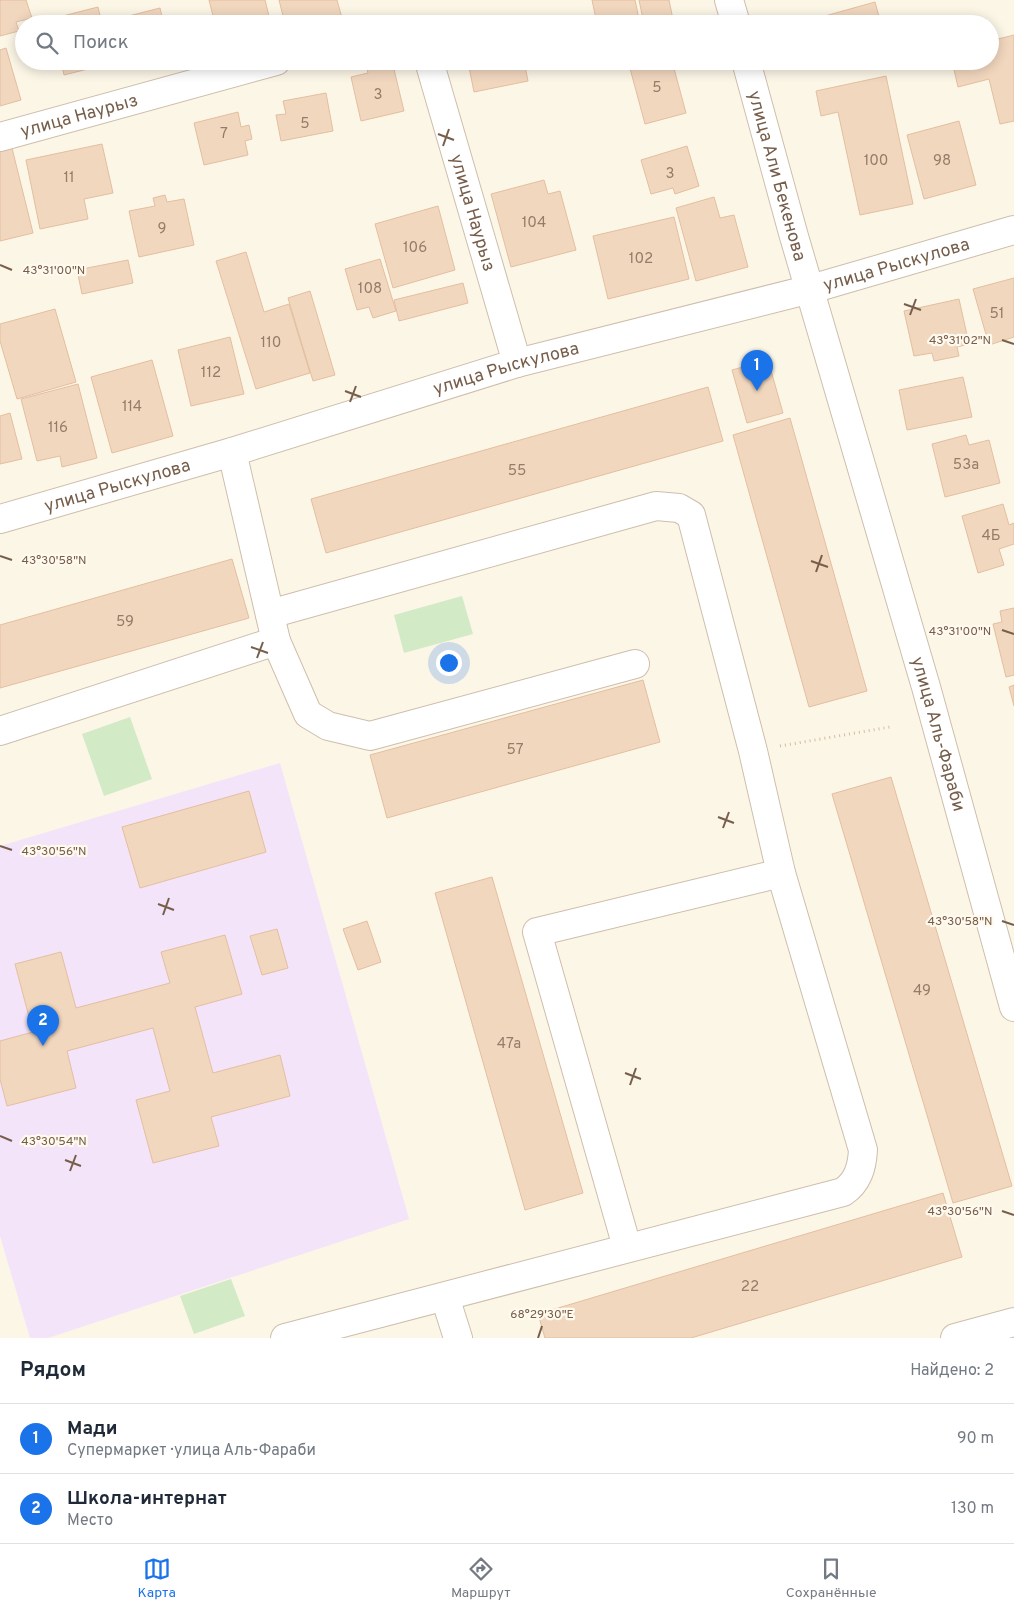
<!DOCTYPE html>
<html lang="ru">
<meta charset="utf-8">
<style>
body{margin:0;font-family:Overpass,sans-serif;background:#f2f2f3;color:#1f2937}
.you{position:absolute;left:448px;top:662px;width:18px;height:18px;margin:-12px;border:4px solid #fff;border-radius:50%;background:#1a73e8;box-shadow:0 0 0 8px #1a73e833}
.badge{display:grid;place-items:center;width:32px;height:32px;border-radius:50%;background:#1a73e8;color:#fff;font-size:16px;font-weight:700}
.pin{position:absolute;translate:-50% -41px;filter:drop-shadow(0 1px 2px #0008)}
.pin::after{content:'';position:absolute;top:26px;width:18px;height:15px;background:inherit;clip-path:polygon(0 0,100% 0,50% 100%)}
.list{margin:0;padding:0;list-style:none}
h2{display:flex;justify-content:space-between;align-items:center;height:65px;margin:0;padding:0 20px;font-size:21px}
h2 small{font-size:16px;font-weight:400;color:#747a83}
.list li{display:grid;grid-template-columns:32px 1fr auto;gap:15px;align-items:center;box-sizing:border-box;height:70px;padding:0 20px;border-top:1px solid #e0e1e3}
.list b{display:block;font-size:19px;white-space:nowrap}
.list p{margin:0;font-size:16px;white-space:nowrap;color:#747a83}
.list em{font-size:16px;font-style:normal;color:#747a83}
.icon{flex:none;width:28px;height:28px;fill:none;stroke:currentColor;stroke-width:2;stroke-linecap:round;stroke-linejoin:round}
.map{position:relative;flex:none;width:1014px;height:1338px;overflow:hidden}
.search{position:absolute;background:#fff;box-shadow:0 2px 12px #0003;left:15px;right:15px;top:15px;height:55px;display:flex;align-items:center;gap:12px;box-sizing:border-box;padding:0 18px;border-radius:28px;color:#747a83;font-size:19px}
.sheet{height:205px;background:#fff}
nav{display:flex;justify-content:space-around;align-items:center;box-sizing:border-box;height:70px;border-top:1px solid #e0e1e3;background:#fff;font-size:14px;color:#747a83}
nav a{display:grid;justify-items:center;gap:2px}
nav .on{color:#1a73e8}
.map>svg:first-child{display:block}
.education{fill:#f3e4f9}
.green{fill:#d2eac5}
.building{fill:#f2d7bf;stroke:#e4be9f}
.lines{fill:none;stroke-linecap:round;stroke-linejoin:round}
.street-casing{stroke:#cebead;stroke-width:30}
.path{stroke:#d7baa2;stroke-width:3;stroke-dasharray:1 4;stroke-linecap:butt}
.street{stroke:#fff;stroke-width:28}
.ticks{fill:none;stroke:#765e4b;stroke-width:2}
.labels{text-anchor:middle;stroke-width:4.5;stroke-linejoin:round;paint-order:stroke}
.number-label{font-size:15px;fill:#957c68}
.street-label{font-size:18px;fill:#765e4b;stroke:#fff9ee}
.ticks-label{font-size:12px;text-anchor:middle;fill:#765e4b;stroke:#fff9ee;stroke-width:4.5;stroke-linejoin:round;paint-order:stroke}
</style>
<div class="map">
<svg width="1014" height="1338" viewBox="0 0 1014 1338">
<rect width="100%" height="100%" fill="#fcf6e7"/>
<!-- education -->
<polygon class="education" points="280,763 409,1219 48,1338 30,1338 0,1236 0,846"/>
<!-- green -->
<g class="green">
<polygon points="462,596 473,634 404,653 394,615"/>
<polygon points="130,717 152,779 104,796 82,734"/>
<polygon points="231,1279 245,1316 194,1334 180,1296"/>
</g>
<!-- building -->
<g class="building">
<polygon points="0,0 26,0 32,18 16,22 19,31 0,36"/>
<polygon points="209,0 265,0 270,20 252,24 215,24"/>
<polygon points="279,0 337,0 342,18 320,24 285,24"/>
<polygon points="592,0 635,0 640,24 597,24"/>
<polygon points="639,0 669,0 674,24 644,24"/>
<polygon points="875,2 881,24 827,24 825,16"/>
<polygon points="98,7 102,24 52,24 51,19"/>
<polygon points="160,8 164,24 118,24 117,19"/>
<polygon points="1014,35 1014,121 1000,124 989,79 958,87 952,61 990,61 990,41"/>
<polygon points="6,48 21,100 0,106 0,50"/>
<polygon points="61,61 111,61 112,63 64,75"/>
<polygon points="365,61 392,61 404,111 361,121 351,77 368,73"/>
<polygon points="524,61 528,81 474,92 468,62"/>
<polygon points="628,61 672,61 686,113 645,124"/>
<polygon points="886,76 913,204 860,215 838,112 821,116 816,91"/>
<polygon points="326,93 333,131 281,141 276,115 286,114 283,101"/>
<polygon points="238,112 241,127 249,125 252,139 245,141 248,155 204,165 194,123"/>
<polygon points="959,121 976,185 924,199 907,135"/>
<polygon points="102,144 113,193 84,199 88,219 40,229 26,160"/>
<polygon points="687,146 699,186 675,194 673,188 651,194 641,160"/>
<polygon points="12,148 33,233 0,241 0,152"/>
<polygon points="544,180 548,194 560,191 576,250 511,267 491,194"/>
<polygon points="165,195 167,202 184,199 194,245 139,257 129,211 155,206 153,198"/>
<polygon points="714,197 720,218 734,215 748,267 696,281 676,208"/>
<polygon points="438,206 455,270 393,288 375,224"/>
<polygon points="674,217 689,279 608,299 593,236"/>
<polygon points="246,252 264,312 289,304 310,373 256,389 216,261"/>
<polygon points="380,259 396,311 373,318 369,307 357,310 345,269"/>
<polygon points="128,260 133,283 82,294 77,270"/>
<polygon points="1014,278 1014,337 989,345 973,289"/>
<polygon points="463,283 468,303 399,321 394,300"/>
<polygon points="310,291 335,375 313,381 288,298"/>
<polygon points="959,299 969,344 957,347 959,356 934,361 932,353 914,356 904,311"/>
<polygon points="55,309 76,382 17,399 0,341 0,324"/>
<polygon points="230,337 244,394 191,406 178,350"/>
<polygon points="152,360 173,436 112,453 91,377"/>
<polygon points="768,360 783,413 747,423 732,370"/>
<polygon points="963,377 972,417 907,430 899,390"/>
<polygon points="78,384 97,458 62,467 60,456 37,461 21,399"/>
<polygon points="708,387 723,441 326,553 311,499"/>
<polygon points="10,413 22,459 0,464 0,416"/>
<polygon points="790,418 867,691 809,707 733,435"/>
<polygon points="966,435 969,445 989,440 1000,483 945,497 932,444"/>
<polygon points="1003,504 1009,525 1014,523 1014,544 999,549 1004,565 978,573 962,516"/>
<polygon points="232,559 249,618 0,688 0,625"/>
<polygon points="1014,608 1014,675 1006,677 993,624 1002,622 1000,611"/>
<polygon points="643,680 660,742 387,818 370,755"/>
<polygon points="1014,685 1014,706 1009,687"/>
<polygon points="891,777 1012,1186 953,1203 832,794"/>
<polygon points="249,791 266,852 140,888 122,827"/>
<polygon points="492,877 583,1193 525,1210 435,893"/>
<polygon points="367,921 381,962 358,970 343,929"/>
<polygon points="277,929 288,968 262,975 250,936"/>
<polygon points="225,935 242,994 195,1007 213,1073 280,1055 290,1096 211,1117 219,1146 153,1163 136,1100 170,1091 153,1028 67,1051 76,1088 7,1106 0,1079 0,1041 33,1032 15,964 61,952 76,1008 170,983 161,952"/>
<polygon points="943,1193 962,1257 691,1338 545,1338 538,1314"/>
</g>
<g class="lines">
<!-- street casing -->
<g class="street-casing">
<g id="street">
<polyline points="729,0 736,24"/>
<path id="s1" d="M429,61L517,363"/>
<path id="s2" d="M746,61L793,233L926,687L1014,1007"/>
<path id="s3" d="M0,137L276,61"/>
<polyline points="232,452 276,641 308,714 328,726 370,736 635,664"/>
<path id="s4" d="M0,519L232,452L517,363L811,289L1014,230"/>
<path d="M270,614L656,506L679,508L691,515L753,751L781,873L863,1150C862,1167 858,1182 843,1192L285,1338"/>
<polyline points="0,731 276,641"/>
<polyline points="627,1247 537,932 781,873"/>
<polyline points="445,1297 458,1338"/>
<polyline points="955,1338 1014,1322"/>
</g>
</g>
<!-- path -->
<polyline class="path" points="780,746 890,727"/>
<!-- street -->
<use href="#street" class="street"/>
</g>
<!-- ticks -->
<path class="ticks" d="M438,134L454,140M443,146L449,129M0,265L12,270M904,304L921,310M910,315L916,299M1002,340L1014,344M345,391L361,397M350,402L356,386M0,556L12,560M811,561L828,567M816,572L822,555M1002,630L1014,634M251,647L268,653M257,658L263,642M718,817L734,823M723,828L729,812M0,846L12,850M158,904L174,910M163,915L169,898M1002,921L1014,925M625,1073L641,1079M630,1085L636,1068M0,1136L12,1141M65,1160L81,1166M70,1171L76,1155M1002,1211L1014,1215M538,1338L542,1326"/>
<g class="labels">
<!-- number labels -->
<g class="number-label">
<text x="657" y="92">5</text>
<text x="378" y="99">3</text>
<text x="305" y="128">5</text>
<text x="224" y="138">7</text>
<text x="876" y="165">100</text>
<text x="942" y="165">98</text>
<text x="670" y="178">3</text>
<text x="69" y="182">11</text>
<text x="534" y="227">104</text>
<text x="162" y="233">9</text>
<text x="415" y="252">106</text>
<text x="641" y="263">102</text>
<text x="370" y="293">108</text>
<text x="997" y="318">51</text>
<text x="271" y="347">110</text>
<text x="211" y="377">112</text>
<text x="132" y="411">114</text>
<text x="58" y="432">116</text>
<text x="966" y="469">53а</text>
<text x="517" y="475">55</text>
<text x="991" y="540">4Б</text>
<text x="125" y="626">59</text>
<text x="515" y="754">57</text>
<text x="922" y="995">49</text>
<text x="509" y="1048">47а</text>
<text x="750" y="1291">22</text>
</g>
<!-- street labels -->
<g class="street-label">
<text dy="6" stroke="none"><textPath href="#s3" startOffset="82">улица Наурыз</textPath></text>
<text dy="6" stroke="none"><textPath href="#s2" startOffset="119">улица Али Бекенова</textPath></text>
<text dy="6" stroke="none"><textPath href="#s1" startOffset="158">улица Наурыз</textPath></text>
<text dy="6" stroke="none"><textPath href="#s4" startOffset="932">улица Рыскулова</textPath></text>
<text dy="6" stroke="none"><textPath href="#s4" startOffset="528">улица Рыскулова</textPath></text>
<text dy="6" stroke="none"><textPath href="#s4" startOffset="122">улица Рыскулова</textPath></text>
<text dy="6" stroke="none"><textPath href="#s2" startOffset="700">улица Аль-Фараби</textPath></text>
</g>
</g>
<g class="ticks-label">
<text x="54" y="274">43°31'00"N</text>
<text x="960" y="344">43°31'02"N</text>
<text x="54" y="564">43°30'58"N</text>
<text x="960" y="635">43°31'00"N</text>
<text x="54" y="855">43°30'56"N</text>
<text x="960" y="925">43°30'58"N</text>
<text x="54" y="1145">43°30'54"N</text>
<text x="960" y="1215">43°30'56"N</text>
<text x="542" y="1318">68°29'30"E</text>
</g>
</svg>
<div class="you"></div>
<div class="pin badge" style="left:757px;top:391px">1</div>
<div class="pin badge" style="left:43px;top:1046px">2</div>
<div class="search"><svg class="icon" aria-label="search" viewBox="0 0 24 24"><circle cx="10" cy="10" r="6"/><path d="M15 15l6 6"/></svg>Поиск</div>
</div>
<section class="sheet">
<h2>Рядом<small>Найдено: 2</small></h2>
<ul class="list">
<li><span class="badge">1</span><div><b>Мади</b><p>Супермаркет · улица Аль-Фараби</p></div><em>90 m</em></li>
<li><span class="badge">2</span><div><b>Школа-интернат</b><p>Место</p></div><em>130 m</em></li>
</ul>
</section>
<nav>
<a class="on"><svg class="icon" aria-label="map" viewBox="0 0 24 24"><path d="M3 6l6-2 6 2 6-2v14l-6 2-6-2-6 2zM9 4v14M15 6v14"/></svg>Карта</a>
<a><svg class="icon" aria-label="directions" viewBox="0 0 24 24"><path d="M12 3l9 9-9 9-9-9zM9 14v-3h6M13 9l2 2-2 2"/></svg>Маршрут</a>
<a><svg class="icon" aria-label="saved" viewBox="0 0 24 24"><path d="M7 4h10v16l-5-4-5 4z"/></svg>Сохранённые</a>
</nav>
